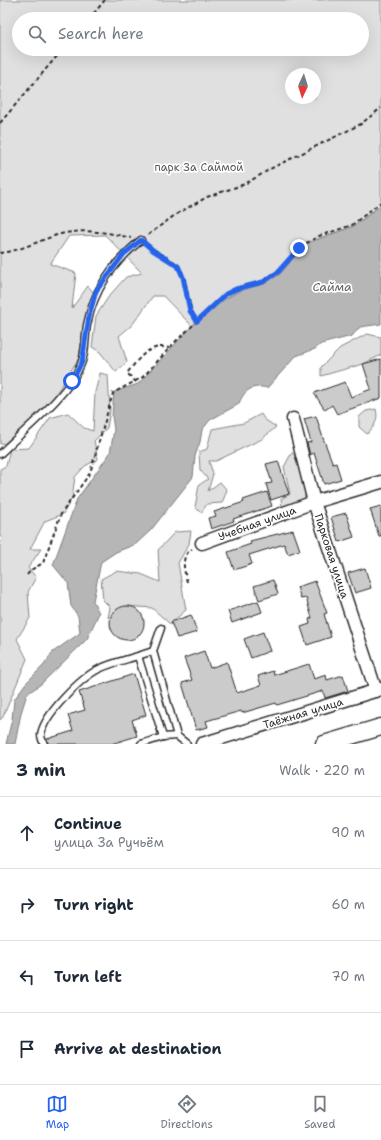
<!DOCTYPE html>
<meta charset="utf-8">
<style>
body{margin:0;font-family:"Shantell Sans",sans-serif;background:#f6f6f7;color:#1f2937}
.compass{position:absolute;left:285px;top:68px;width:36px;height:36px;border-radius:50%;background:#fff;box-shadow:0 4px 16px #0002;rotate:184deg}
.stop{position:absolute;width:12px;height:12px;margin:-9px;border:3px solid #2563eb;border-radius:50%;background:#fff}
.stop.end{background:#2563eb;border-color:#fff;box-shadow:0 1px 4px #0008}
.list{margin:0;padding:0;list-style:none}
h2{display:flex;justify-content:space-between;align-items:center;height:52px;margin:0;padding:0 16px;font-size:17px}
h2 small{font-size:13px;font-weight:400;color:#747a83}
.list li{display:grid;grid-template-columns:26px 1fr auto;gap:12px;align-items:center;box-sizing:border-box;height:72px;padding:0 16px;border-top:1px solid #e0e1e3}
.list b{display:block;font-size:15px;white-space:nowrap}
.list p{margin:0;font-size:13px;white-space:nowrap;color:#747a83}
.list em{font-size:13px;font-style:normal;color:#747a83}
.icon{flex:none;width:22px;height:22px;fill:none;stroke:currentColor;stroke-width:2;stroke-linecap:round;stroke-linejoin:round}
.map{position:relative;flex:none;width:381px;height:744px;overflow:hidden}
.search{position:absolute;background:#fff;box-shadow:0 4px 16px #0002;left:12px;right:12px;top:12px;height:44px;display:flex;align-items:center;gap:10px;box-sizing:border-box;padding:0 14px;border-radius:22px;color:#747a83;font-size:15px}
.sheet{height:340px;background:#fff}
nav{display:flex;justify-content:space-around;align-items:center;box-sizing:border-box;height:56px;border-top:1px solid #e0e1e3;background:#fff;font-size:11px;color:#747a83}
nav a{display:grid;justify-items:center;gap:2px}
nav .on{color:#2563eb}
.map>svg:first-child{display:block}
.green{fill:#e0e0e0;stroke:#868686;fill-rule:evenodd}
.water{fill:#b6b6b6;stroke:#7e7e7e}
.building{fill:#cbcbcb;stroke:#2b2b2b}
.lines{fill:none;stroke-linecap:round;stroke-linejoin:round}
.lane-casing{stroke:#2b2b2b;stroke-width:9}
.street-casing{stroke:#2b2b2b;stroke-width:15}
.secondary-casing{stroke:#2b2b2b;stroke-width:19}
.path{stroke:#2b2b2b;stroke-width:2;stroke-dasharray:4 3;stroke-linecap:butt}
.lane{stroke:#fff;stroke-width:6}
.street{stroke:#fff;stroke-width:12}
.secondary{stroke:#fff;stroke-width:16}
.route{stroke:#2563eb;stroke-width:5}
.labels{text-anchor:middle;stroke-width:3.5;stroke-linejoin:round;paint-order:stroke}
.park-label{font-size:11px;fill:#585858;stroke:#fff}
.street-label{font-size:11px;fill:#2b2b2b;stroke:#fff}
.water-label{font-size:12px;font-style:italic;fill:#5c5c5c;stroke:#fff}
</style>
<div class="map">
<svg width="381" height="744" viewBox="0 0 381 744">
<rect width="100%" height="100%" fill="#fff"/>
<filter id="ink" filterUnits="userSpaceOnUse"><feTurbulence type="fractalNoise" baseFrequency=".025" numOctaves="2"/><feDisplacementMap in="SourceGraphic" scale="8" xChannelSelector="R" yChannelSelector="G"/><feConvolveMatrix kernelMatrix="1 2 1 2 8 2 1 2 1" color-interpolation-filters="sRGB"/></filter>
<g filter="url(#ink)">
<!-- green -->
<g class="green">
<path d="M0,0H381V205L354,226L310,242L300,249L281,273L265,283L241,290L223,300L192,326L163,296H153L132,325L119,336L127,362L116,372L100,352L92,347L96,316L109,296L126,277L142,273L105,235L69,236L50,264L76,273L72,308L88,286L94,293L82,336L79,358L48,406L5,443L0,444ZM19,19H362V49H19ZM291,74H315V98H291Z"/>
<polygon points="367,334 381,337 381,355 363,364 321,376 321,367 340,348"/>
<polygon points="100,373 108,375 110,411 107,428 94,441 98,459 85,466 75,477 72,498 63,514 45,521 30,549 41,549 28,568 36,577 28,592 30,618 17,639 27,659 3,717 0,720 0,545 2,539 0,536 0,469 6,466 10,449 29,448 50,418 68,413 84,428 93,431 95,392"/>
<path d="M376,409C379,420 374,427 367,434L359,427V417L366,411Z"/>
<polygon points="261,414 264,419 276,427 262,439 216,461 209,461 213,474 208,491 220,482 227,490 222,503 207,504 201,513 195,507 199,485 208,479 200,470 199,452 207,449 212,429 244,423"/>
<path d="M292,452C302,465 305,484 305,501L282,507L281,499L290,494L284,467Z"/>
<polygon points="191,531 189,544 178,563 186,610 170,624 152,608 126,606 108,618 110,607 103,600 101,579 116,571 141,574 160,582 158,550 175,532"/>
</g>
<!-- water -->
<path class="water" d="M381,205V324L360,327L352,336L321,344L315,349L296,356L267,388C253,384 243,391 239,404L210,420L202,430L200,442L195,456L193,477L151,530L136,544L116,552L101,562L93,601L99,613L87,639L41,684L27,694L21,713L15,744H6L12,719L14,700L25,684L44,665L53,652L80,633L78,616L71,606L68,583L53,565L77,499L110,453L114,430L112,416L114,392L138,384L192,326L223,300L241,290L265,283L281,273L300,249L310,242L354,226Z"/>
<!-- building -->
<g class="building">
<polygon points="381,359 381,398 337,414 332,405 325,410 314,393 345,382 351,397 371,389 363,364"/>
<polygon points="316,416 323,438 333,464 336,463 341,479 324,484 314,453 310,455 307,443 311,442 304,419"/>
<polygon points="278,461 289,494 271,500 266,484 272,483 266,464"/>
<polygon points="267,492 272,506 233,519 234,521 211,529 208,518 216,516 214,512 244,502 243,500"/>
<polygon points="381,506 381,536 379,536 370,509"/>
<polygon points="346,513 354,537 339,542 331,517"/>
<polygon points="293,530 300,550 288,554 284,544 265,550 249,555 252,564 234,570 228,552 251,544 250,541"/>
<polygon points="365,568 371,588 355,593 348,573"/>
<polygon points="273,580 278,594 259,600 254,586"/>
<polygon points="315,581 327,613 324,614 331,637 307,645 301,627 310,624 309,619 312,618 306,598 301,599 297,587"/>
<polygon points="258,601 262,612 232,623 228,611"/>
<circle cx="127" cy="623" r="17"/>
<polygon points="191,615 197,632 177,638 171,622"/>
<polygon points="263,632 270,651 251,658 244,639"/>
<polygon points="204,651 210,668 227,662 237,693 261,685 258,676 273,671 274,675 309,664 314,679 326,675 327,680 343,675 348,691 325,698 323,691 277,705 276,703 242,713 241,711 206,721 208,727 196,730 182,683 192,680 184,658"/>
<polygon points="134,674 146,715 132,720 137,736 111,744 48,744 47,739 73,731 68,715 85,710 79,692"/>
</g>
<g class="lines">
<!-- lane casing -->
<g class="lane-casing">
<g id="lane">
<path d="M0,454C25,429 68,396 81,364C86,353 85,337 87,325C94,289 113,263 141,240"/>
<polyline points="161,628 153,651 177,736 187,744"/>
<polyline points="138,656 153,651"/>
<path d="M44,744C43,742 41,738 41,735C43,715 82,677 99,669C111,663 125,660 138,656L163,737L177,736"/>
<polyline points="141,744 163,737"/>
</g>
</g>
<!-- street casing -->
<g class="street-casing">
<g id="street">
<polyline points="293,419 314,502 376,691"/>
<polyline points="202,543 314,502 381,482"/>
<polyline points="202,744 381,689"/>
</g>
</g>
<!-- secondary casing -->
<g class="secondary-casing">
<polyline id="secondary" points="324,744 381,727"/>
</g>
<!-- path -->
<g class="path">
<polyline points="89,19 105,0"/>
<polyline points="0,123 63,49"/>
<polyline points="148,235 175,215 207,197 245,184 272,168 361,124 381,108"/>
<path d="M148,246C156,252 174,260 179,267C189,283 185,304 197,321"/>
<path d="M0,253C20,251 38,241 57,235C81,228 107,232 131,238"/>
<path d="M136,382L127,373C139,359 148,343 169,348"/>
<polyline points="27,575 31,570 43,563 61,514 90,473 113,393 143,377 174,343 226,294 244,286 263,282 278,272 301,246 319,236 352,225 381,202"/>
<path d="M187,582C184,570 180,556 192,549"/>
</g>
<!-- lane -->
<use href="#lane" class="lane"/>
<!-- street -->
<use href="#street" class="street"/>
<!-- secondary -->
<use href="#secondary" class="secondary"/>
</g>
</g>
<g class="lines" filter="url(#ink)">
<!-- route -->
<polyline class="route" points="72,381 82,362 89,316 96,291 124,254 141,240 154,251 178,266 183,277 190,311 197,321 226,294 236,289 263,282 278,272 299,248"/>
</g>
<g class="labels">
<!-- park labels -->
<g class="park-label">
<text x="199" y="171">парк За Саймой</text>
</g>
<!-- street labels -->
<g class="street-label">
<text transform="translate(257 523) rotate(-20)" y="4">Учебная улица</text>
<text transform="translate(332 556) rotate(72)" y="4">Парковая улица</text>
<text transform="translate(303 713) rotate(-17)" y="4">Таёжная улица</text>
</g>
<!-- water labels -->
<g class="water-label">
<text x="332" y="291">Сайма</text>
</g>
</g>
</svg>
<svg class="compass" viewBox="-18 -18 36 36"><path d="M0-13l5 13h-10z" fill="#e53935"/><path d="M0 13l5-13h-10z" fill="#747a83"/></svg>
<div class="stop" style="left:72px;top:381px"></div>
<div class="stop end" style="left:299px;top:248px"></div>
<div class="search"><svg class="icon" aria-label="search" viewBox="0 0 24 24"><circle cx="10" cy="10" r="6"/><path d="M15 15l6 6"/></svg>Search here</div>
</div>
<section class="sheet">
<h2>3 min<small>Walk · 220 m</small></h2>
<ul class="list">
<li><svg class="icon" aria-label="ahead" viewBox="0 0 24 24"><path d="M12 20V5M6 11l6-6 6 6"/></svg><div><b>Continue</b><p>улица За Ручьём</p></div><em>90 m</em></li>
<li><svg class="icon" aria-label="right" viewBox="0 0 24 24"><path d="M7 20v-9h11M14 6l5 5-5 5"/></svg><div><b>Turn right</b></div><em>60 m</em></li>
<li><svg class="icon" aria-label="left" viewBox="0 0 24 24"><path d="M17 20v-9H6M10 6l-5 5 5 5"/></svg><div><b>Turn left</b></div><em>70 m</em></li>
<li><svg class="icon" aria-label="arrive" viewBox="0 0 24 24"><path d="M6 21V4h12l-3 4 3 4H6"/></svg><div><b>Arrive at destination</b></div></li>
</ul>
</section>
<nav>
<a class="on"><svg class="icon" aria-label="map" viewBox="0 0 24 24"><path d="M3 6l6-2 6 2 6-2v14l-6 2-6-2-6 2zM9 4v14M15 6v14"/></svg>Map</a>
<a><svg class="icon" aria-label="directions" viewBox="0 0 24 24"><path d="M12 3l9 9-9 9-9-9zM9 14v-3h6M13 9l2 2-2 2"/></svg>Directions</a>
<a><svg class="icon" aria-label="saved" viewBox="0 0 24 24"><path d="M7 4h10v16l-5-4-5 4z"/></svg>Saved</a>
</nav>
